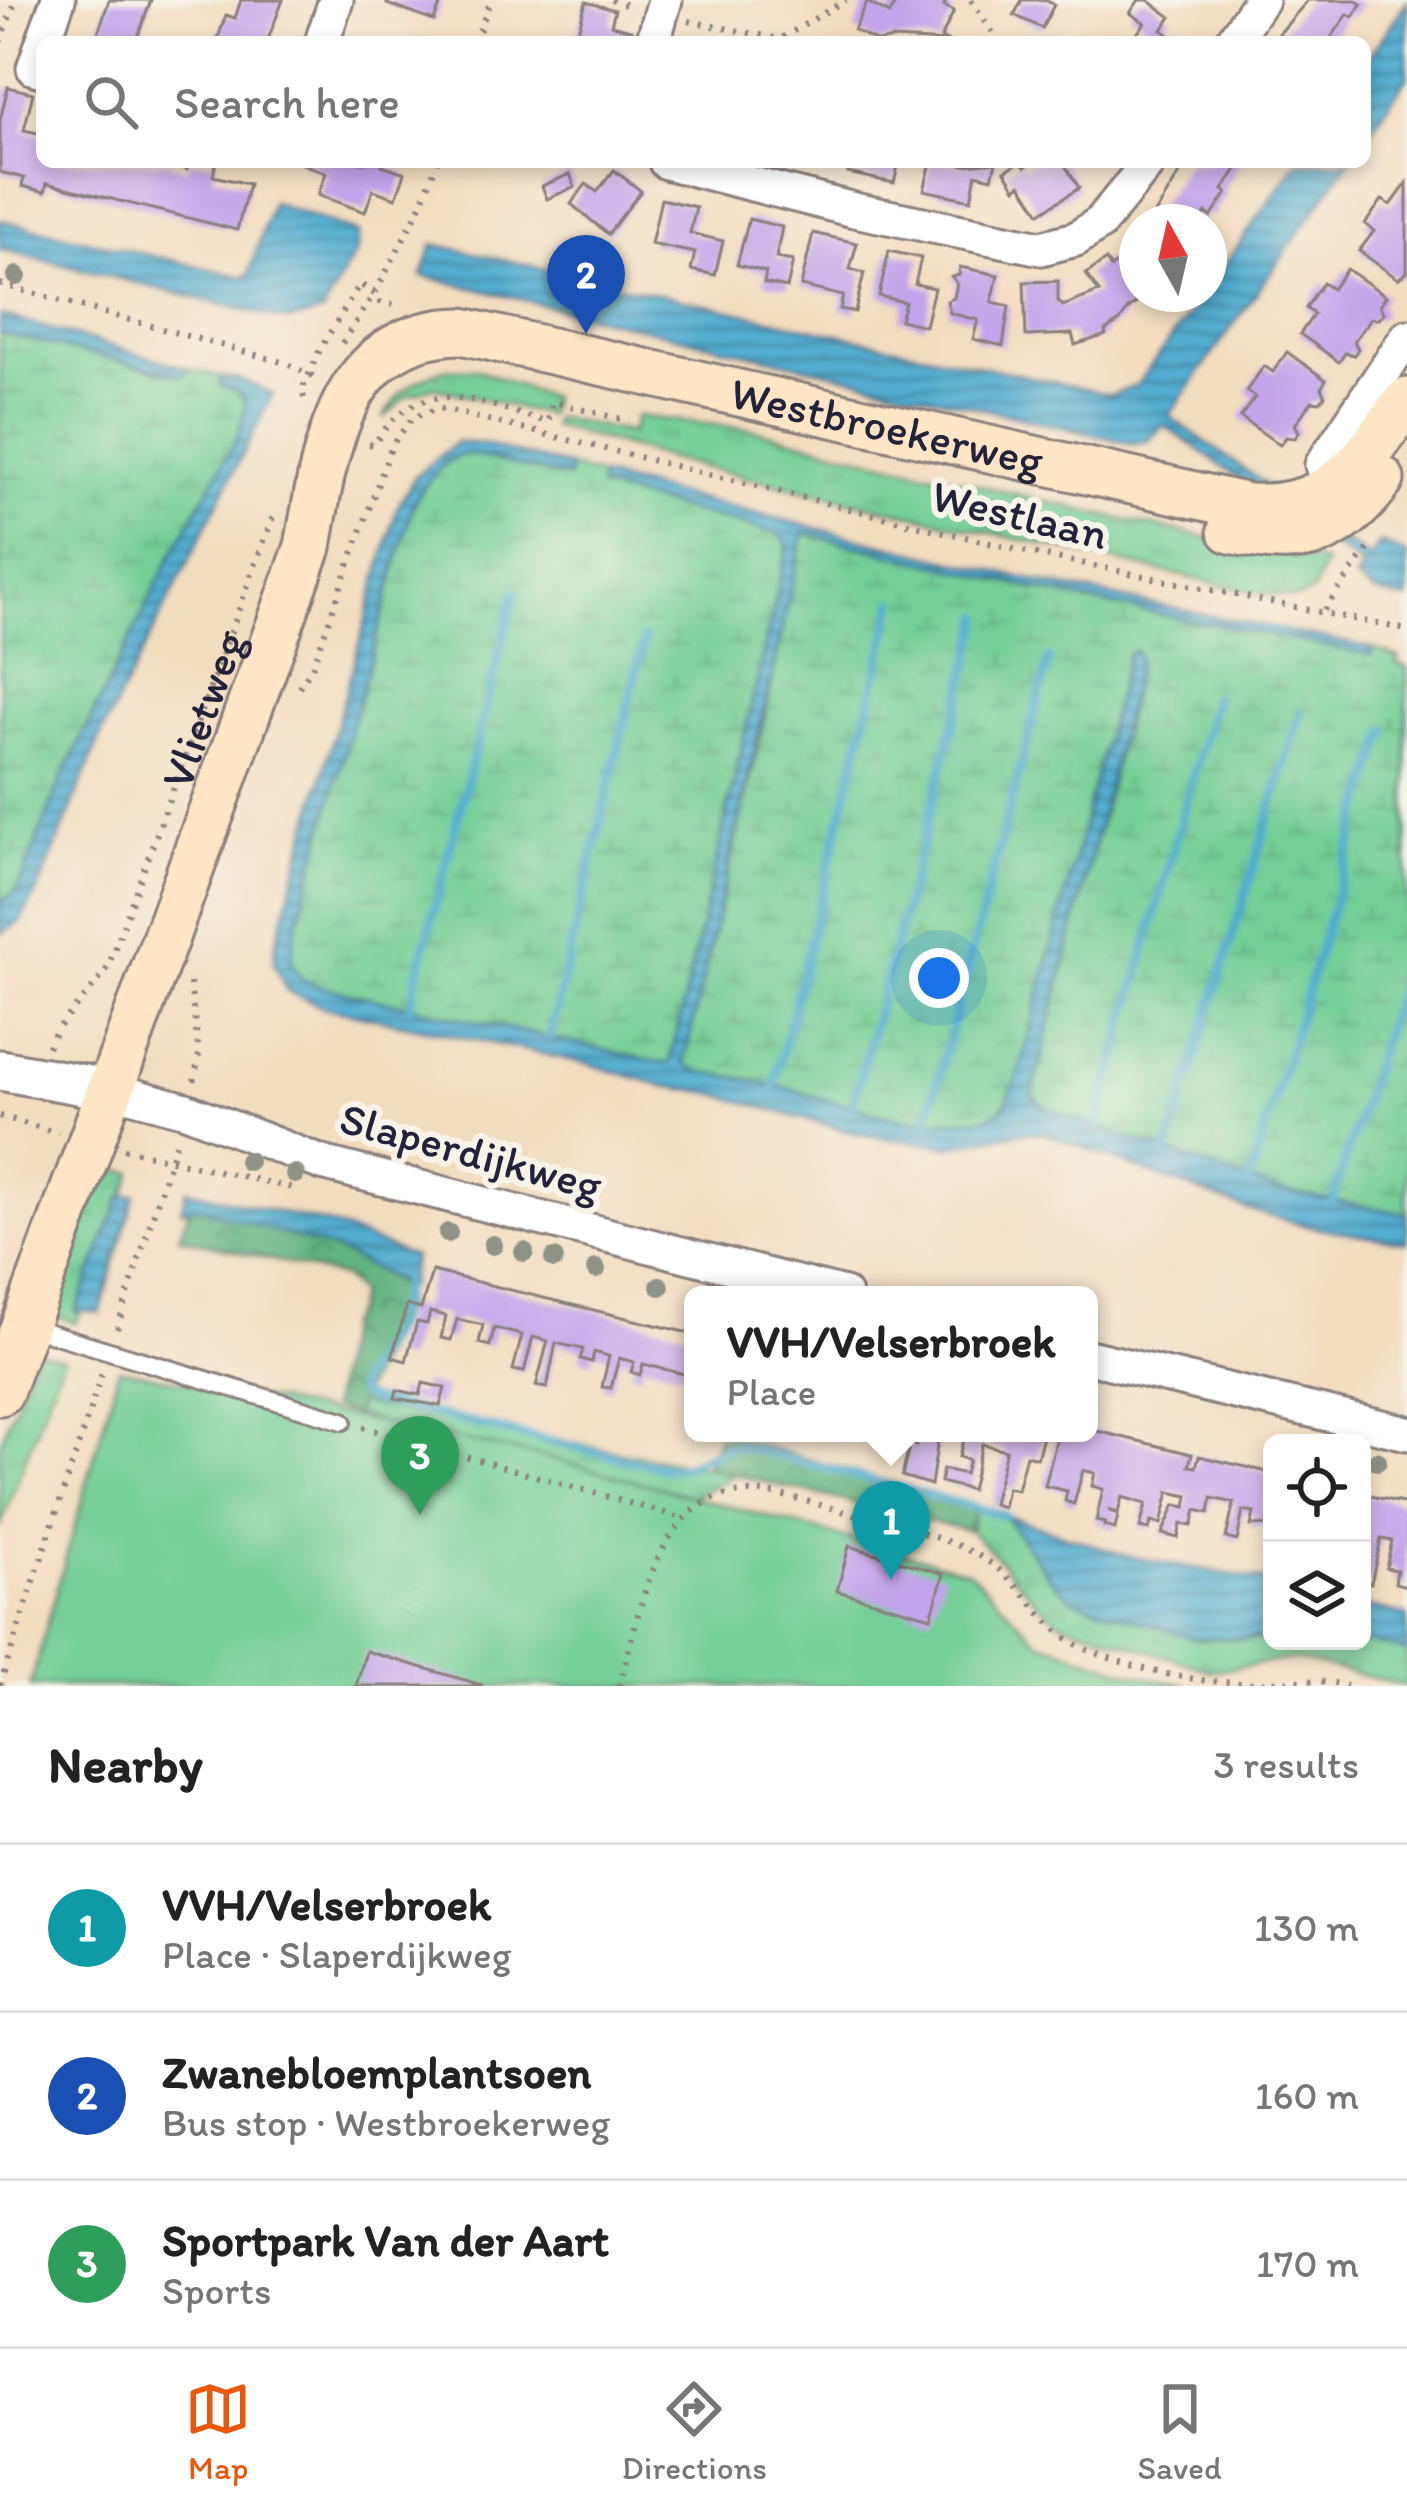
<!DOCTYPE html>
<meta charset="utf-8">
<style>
body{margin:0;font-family:Itim,sans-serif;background:#f2f2f2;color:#222}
.controls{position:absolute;right:36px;bottom:36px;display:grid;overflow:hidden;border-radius:18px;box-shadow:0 6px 18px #0003}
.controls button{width:108px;height:108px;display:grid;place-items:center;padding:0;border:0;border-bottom:3px solid #e0e0e0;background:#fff;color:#222;font:60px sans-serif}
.compass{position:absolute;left:1119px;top:204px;width:108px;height:108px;border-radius:50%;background:#fff;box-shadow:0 6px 18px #0003;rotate:352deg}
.you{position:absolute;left:939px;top:978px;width:42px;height:42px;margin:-30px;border:9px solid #fff;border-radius:50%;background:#1a73e8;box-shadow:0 0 0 18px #1a73e833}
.badge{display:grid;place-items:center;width:78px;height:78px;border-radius:50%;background:#ea580c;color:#fff;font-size:39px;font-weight:700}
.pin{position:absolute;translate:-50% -99px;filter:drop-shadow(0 3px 6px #0008)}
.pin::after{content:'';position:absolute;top:63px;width:42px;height:36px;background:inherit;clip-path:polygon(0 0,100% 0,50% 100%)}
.popup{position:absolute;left:684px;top:1286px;width:414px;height:156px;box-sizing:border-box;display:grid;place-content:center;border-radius:18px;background:#fff;filter:drop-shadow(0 3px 9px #0005);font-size:39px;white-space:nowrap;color:#767676}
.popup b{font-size:45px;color:#222}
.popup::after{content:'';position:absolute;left:50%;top:100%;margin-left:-24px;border:24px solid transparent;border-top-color:#fff}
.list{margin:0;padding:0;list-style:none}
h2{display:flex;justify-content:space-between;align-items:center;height:156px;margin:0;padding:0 48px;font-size:51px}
h2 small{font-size:39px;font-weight:400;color:#767676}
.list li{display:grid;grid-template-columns:78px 1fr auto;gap:36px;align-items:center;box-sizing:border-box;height:168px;padding:0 48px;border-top:3px solid #e0e0e0}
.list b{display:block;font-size:45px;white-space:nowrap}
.list p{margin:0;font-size:39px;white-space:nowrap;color:#767676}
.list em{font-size:39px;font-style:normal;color:#767676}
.icon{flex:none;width:66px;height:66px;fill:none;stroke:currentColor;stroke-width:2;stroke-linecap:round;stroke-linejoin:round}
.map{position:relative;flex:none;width:1407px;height:1686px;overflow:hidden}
.search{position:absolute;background:#fff;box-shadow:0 6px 18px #0003;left:36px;right:36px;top:36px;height:132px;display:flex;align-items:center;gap:30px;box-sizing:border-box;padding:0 42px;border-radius:18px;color:#767676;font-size:45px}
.sheet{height:660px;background:#fff}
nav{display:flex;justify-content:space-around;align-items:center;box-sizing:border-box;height:168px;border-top:3px solid #e0e0e0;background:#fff;font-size:33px;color:#767676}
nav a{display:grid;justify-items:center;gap:6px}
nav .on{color:#ea580c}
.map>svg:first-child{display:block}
.grass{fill:url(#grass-tufts);stroke:#4c7868;stroke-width:3}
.forest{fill:url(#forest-crowns);stroke:#416a5d;stroke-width:3}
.wetland{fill:url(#wetland-marsh);stroke:#4c7868;stroke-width:3}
.garden{fill:#75cf96;stroke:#4c7868;stroke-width:3}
.water{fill:url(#water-rules);stroke:#3a6886;stroke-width:3}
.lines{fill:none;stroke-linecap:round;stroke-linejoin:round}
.stream{stroke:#53add0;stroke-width:9}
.building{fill:#c3a3eb}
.service-casing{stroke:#8a807d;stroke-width:22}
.minor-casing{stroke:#8a807d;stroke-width:39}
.tertiary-casing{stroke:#8a807d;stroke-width:45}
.secondary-casing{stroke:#8a807d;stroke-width:51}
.path{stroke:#8a807d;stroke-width:6;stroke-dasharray:3 9;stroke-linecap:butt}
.service{stroke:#fff;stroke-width:16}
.minor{stroke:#fff;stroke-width:33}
.tertiary{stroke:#fff;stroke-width:39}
.secondary{stroke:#fde5c5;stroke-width:45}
.tree{fill:#8e9385}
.labels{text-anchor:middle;stroke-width:12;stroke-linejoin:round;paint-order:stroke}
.street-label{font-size:45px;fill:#22223b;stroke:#f7f3e8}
</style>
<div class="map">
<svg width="1407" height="1686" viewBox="0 0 1407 1686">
<defs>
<pattern id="grass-tufts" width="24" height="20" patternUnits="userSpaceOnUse" patternTransform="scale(3)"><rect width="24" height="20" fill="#75cf96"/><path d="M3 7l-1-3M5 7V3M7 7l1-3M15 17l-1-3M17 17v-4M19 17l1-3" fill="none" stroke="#65b182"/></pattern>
<pattern id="forest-crowns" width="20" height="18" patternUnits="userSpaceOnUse" patternTransform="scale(3)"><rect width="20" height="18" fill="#60b27f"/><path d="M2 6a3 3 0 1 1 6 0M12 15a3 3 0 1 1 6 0" fill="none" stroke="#4f9069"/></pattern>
<pattern id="wetland-marsh" width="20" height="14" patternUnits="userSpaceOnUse" patternTransform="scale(3)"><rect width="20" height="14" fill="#75cf96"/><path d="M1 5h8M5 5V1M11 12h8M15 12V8" fill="none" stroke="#65b182"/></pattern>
<pattern id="water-rules" width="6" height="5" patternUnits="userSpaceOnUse" patternTransform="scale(3)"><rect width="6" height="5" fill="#53add0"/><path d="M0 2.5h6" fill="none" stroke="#448caa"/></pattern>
</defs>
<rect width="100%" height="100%" fill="#f7f3e8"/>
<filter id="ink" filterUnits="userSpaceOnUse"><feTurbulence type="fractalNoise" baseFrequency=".00833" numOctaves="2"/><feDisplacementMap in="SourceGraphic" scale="24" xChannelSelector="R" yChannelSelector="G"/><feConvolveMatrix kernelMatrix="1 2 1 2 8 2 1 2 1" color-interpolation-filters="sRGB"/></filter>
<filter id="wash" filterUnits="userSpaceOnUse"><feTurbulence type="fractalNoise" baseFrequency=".004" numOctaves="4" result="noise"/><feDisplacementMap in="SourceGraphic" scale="48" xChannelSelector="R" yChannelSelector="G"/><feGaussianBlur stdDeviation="2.7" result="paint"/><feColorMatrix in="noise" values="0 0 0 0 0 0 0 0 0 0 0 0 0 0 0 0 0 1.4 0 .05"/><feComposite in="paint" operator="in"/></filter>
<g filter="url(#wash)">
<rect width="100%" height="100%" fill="#f3ddbf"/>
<!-- grass -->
<g class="grass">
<path d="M445,369H476L551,398L547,415L432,387L406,397L383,419C397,390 415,380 445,369Z"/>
<polygon points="636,416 751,429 1106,516 1325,563 1313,592 1296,599 1221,585 688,464 552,426 555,417 631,433"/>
<polygon points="105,1168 133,1173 76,1323 49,1314"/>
<polygon points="36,1350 63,1358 0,1527 0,1443"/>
<polygon points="359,1403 706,1468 735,1475 698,1494 655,1504 354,1414"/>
<path d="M975,1507L1004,1515L1051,1580L1194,1638L1377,1642L1407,1651V1686L1294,1659L1211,1671L1062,1622C1026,1599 1002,1558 970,1531Z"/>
</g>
<!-- forest -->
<g class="forest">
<polygon points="192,1200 353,1256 405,1288 403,1309 353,1414 331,1408 345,1326 354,1312 358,1293 342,1277 179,1237"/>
<polygon points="717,1437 732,1437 975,1507 970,1531 706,1468"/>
</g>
<!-- wetland -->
<g class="wetland">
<polygon points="0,333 184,376 188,368 221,377 219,386 237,391 246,403 238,436 120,659 62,778 17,892 0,903"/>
<path d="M466,453L568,478L570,467L601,476L600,488L779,534L788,544L670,1062L666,1064L317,986L302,980L291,962L297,926L408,519C417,493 437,460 466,453Z"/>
<path d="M807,531L1019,586L1370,654L1372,648L1399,658L1397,664L1407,668V1214L1279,1191L1048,1109L1032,1097L1127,714L1138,659L1128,655L1021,1065C1014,1085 1009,1110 987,1118C933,1139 825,1098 770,1084C743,1077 715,1077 688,1068L684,1063L686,1049L761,735L801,540Z"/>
</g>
<!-- garden -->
<polygon class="garden" points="119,1368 557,1460 969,1571 1039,1641 1133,1674 1189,1686 30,1686"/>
<!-- water -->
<g class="water">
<polygon points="1407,1 1407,78 1365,138 1365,63"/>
<polygon points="1297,162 1349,162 1169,416 1369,558 1380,543 1407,555 1407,600 1375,593 1355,578 1363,567 1164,425 1147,442 1133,444 422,276 433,244 1111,395 1137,385 1204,294 1209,294 1209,287"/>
<polygon points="272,202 358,233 357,250 322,313 288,321 0,249 0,220 243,277 249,274"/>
<polygon points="0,315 188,368 184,376 0,333"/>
<polygon points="221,377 238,379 273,394 103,731 39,888 20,922 0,934 0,903 17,891 62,778 169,560 238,436 246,403 237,391 219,386"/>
<path d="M457,442L481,444L570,467L568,478L466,453C443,459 427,482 414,501L297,926L291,962L302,979L317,986L666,1064L670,1062L788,544L779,534L599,488L601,476L1044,583L1372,648L1371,655L1074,598L804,533L684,1063L698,1071L766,1083L898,1119L929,1121L988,1118L1005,1106L1021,1065L1120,683L1128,655L1135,650L1139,659L1032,1097L1048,1109L1279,1191L1407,1214V1242L1307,1226L1246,1209L1044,1133L1024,1132L951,1146L896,1140L854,1133L712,1093L664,1086L589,1064L323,1007L287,991L274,964L275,947L397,508L416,475Z"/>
<polygon points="187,1190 328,1224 413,1257 409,1287 338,1251 195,1206 181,1210"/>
<polygon points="135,1195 100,1313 76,1311 121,1197"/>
<polygon points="1004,1515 1127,1556 1272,1582 1272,1638 1194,1638 1072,1599 1052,1580"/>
<polygon points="1362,1605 1407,1616 1407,1651 1362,1641"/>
</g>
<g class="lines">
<!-- stream -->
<g class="stream">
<polyline points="410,1005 515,592"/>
<polyline points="550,1036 644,639"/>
<polyline points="774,1085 895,602"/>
<polyline points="852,1107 982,617"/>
<polyline points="927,1121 1049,659"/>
<polyline points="1098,1124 1215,696"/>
<polyline points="1167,1152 1301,711"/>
<polyline points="1250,1179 1386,730"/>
<polyline points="1332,1202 1407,960"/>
<path d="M403,1284L394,1326L359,1384L358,1392L365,1398L668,1469C693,1467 712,1449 737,1445L1004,1515"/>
</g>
</g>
<g id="blocks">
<!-- building -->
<g class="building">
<polygon points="109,0 151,0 136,42 95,42"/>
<polygon points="241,0 283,0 267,42 226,42 218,38 226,15 235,18"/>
<polygon points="389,0 442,0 434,21 387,4"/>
<polygon points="897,0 946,2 944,6 954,11 941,38 949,42 892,39 878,42 854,30 867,2 890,14"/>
<polygon points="1022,0 1047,0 1054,5 1042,28 1014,15"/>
<polygon points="1139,0 1148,0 1171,17 1162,30 1179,42 1131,42 1145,23 1130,13"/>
<polygon points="1308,0 1355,0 1361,4 1353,17 1348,14 1328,42 1272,42"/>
<polygon points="586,2 615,10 611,25 631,30 627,42 575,42"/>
<polygon points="8,87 33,93 24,130 42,134 42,162 166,162 187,170 189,162 216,162 213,176 249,184 237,230 47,183 45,192 22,186 24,178 0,172 0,120"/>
<polygon points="298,162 383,162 382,165 405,173 396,198 373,190 365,212 318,195 326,173"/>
<polygon points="850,162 899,162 894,183 848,173"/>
<polygon points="931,162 966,165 996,162 992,178 976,174 971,200 924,190"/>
<polygon points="1020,162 1025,167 1032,162 1063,162 1079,188 1040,213 1021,184 1016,188 1005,171"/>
<polygon points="1187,162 1242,162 1223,190 1227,193 1211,217 1206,213 1200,222 1150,222"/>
<polygon points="614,170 641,191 608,234 571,204 586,184 597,192"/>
<polygon points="570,174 575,187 547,199 542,186"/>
<polygon points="1407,183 1407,272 1398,279 1359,251 1374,231 1365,224 1382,200 1391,205"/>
<polygon points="661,199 696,207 690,233 723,241 715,275 691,270 695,253 651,244"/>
<polygon points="749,219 782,227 776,258 793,261 787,288 764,283 766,272 737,265"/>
<polygon points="813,233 857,243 850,269 864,273 855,312 840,309 843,296 801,286"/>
<polygon points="889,251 921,258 915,284 934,288 925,326 900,320 905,302 879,296"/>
<polygon points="1106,260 1111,268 1121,261 1137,285 1137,294 1145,297 1128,309 1120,321 1105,331 1106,335 1075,345 1072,334 1026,336 1024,282 1058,281 1058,301 1063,306 1099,292 1086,274"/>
<polygon points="960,267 998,275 992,302 1009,306 1003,346 973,339 978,320 950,313 947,301 954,298 957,283 952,277 959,275"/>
<polygon points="1347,269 1386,296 1380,305 1384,313 1379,319 1371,318 1354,341 1358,349 1354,355 1345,353 1339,362 1300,334 1314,314 1306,308 1314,295 1323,283 1332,289"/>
<polygon points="1287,352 1326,380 1321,388 1325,396 1320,402 1312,401 1295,424 1299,432 1295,438 1286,437 1280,445 1240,417 1255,397 1246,391 1264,366 1273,372"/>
<polygon points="432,1271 693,1334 692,1376 643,1364 640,1375 631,1372 634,1362 619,1358 611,1388 602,1387 609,1356 594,1352 592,1362 580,1359 583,1349 556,1343 547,1388 536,1386 548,1341 533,1337 524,1372 513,1370 522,1335 494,1328 490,1346 479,1343 483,1325 457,1319 451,1340 441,1338 446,1316 430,1312 427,1324 417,1322 406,1361 392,1357 407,1305 421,1309"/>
<polygon points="423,1383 445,1388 440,1406 395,1398 397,1390 420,1395"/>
<polygon points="1089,1429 1192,1454 1189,1466 1196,1467 1199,1456 1272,1473 1272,1525 1251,1526 1254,1513 1243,1511 1237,1541 1226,1538 1234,1503 1212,1498 1209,1513 1196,1510 1192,1526 1181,1524 1178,1538 1162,1534 1175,1505 1186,1507 1188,1496 1169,1492 1161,1524 1151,1522 1149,1530 1140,1528 1146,1504 1122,1497 1118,1513 1108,1510 1118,1515 1115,1529 1104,1526 1105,1523 1096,1521 1103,1489 1092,1486 1095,1473 1083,1470 1074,1504 1065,1501 1067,1491 1045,1486 1058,1433 1089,1433"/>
<polygon points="918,1433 939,1433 931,1485 902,1476 910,1444 916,1446"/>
<polygon points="943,1433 1044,1433 1037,1458 1026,1455 1017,1490 1007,1488 1003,1507 993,1504 1006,1450 982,1444 971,1490 940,1482 943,1469 965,1474 969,1460 959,1457 963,1440"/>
<polygon points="1362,1494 1407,1504 1406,1586 1395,1583 1397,1570 1386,1568 1392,1541 1381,1539 1371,1583 1362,1581"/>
<polygon points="849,1546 944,1574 931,1617 837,1591"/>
<polygon points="366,1651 482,1685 482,1686 356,1686"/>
</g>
</g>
</g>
<g filter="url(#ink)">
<use href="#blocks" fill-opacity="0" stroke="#8a807d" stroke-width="3"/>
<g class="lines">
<!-- service casing -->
<g class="service-casing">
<polyline id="service" points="26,1326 343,1421"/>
</g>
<!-- minor casing -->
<g class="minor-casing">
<g id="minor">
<polyline points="43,42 58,0"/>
<polyline points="322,42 336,0"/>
<polyline points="653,42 665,0"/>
<polyline points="1232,42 1261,0"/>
<polyline points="42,45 34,68 42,70"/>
<polyline points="666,162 854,210 1041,248 1076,239 1100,223 1149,162"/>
<polyline points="1322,465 1407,337"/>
<polyline points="112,1090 186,1110 322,1163 844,1295"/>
<polyline points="1089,1357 1407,1433"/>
</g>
</g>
<!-- tertiary casing -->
<g class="tertiary-casing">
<polyline id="tertiary" points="0,1070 112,1090"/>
</g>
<!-- secondary casing -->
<g class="secondary-casing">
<g id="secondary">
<path d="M1231,530C1300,546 1338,538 1381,479"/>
<path id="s2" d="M0,1392L308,547C325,449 340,333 462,331L1248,507C1334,511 1360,464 1407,401"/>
</g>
</g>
<!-- path -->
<g class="path">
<polyline points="611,0 630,6"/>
<polyline points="971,0 999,42"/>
<polyline points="689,21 780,39 846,0"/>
<polyline points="452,41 454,42"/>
<polyline points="0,42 16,0"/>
<polyline points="475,42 491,0"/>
<polyline points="0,284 285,363 321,380"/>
<polyline points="342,343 379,286 422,203 437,162"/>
<polyline points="304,398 302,390 321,347 360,284 379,297 380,302 398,306"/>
<path d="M369,444L374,445C422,367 476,403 548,422L553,402L629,421"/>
<polyline points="1324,610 1369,548"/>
<polyline points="299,687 312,668 392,445 412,418 438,408 1022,551 1407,630"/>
<polyline points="190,983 199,1054 194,1083"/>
<path id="s1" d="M48,1047C61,1016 90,996 108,967L275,511"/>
<polyline points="0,1116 58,1133"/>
<polyline points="124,1149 292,1188"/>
<polyline points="117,1329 178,1136"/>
<polyline points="363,1427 682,1518"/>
<polyline points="0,1685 103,1370"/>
<path d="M619,1686C640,1616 654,1490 751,1492C784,1493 817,1504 849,1513C894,1527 946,1535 986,1560C1025,1584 1044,1633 1088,1650C1138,1670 1194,1683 1248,1683C1283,1683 1312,1676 1347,1686"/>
</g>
<!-- service -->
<use href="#service" class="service"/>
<!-- minor -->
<use href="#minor" class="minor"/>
<!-- tertiary -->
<use href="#tertiary" class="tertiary"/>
<!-- secondary -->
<use href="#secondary" class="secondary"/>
</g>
<!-- trees -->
<g class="tree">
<circle cx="17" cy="276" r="10"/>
<circle cx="248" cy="1161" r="10"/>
<circle cx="295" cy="1174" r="10"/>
<circle cx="448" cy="1233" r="10"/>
<circle cx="493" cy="1245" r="10"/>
<circle cx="524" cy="1252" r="10"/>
<circle cx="554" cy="1259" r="10"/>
<circle cx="596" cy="1269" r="10"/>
<circle cx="660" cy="1286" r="10"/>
<circle cx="1377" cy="1461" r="10"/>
</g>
</g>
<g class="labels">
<!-- street labels -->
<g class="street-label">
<text dy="16" stroke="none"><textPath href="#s2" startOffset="1629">Westbroekerweg</textPath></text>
<text transform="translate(1020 514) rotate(13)" y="16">Westlaan</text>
<text dy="16" stroke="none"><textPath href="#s1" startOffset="375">Vlietweg</textPath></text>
<text transform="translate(471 1151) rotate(15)" y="16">Slaperdijkweg</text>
</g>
</g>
</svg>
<div class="controls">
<button><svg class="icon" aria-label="locate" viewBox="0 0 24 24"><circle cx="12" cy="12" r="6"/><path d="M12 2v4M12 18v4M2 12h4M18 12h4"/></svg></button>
<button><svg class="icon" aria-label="layers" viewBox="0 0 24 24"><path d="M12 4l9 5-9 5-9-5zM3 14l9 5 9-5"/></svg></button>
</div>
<svg class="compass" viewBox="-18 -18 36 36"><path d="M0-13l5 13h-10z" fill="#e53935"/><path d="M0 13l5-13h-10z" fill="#767676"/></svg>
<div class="you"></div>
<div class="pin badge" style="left:891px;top:1580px;background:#0f9aa8">1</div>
<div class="popup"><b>VVH/Velserbroek</b>Place</div>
<div class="pin badge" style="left:586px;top:334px;background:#1a4fb4">2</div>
<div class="pin badge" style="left:420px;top:1515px;background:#2e9e5b">3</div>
<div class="search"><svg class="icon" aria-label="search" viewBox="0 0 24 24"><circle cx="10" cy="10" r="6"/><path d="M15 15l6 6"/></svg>Search here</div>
</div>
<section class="sheet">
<h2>Nearby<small>3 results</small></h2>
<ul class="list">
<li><span class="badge" style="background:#0f9aa8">1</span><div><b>VVH/Velserbroek</b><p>Place · Slaperdijkweg</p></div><em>130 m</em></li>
<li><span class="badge" style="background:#1a4fb4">2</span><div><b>Zwanebloemplantsoen</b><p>Bus stop · Westbroekerweg</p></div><em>160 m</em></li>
<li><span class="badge" style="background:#2e9e5b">3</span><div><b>Sportpark Van der Aart</b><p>Sports</p></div><em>170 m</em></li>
</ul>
</section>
<nav>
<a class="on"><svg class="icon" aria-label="map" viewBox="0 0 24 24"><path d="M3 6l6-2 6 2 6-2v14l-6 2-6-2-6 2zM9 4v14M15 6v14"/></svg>Map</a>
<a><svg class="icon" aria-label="directions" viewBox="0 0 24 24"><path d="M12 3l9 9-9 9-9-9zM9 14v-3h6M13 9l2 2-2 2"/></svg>Directions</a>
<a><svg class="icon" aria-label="saved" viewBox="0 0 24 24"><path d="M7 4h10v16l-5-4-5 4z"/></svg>Saved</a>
</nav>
